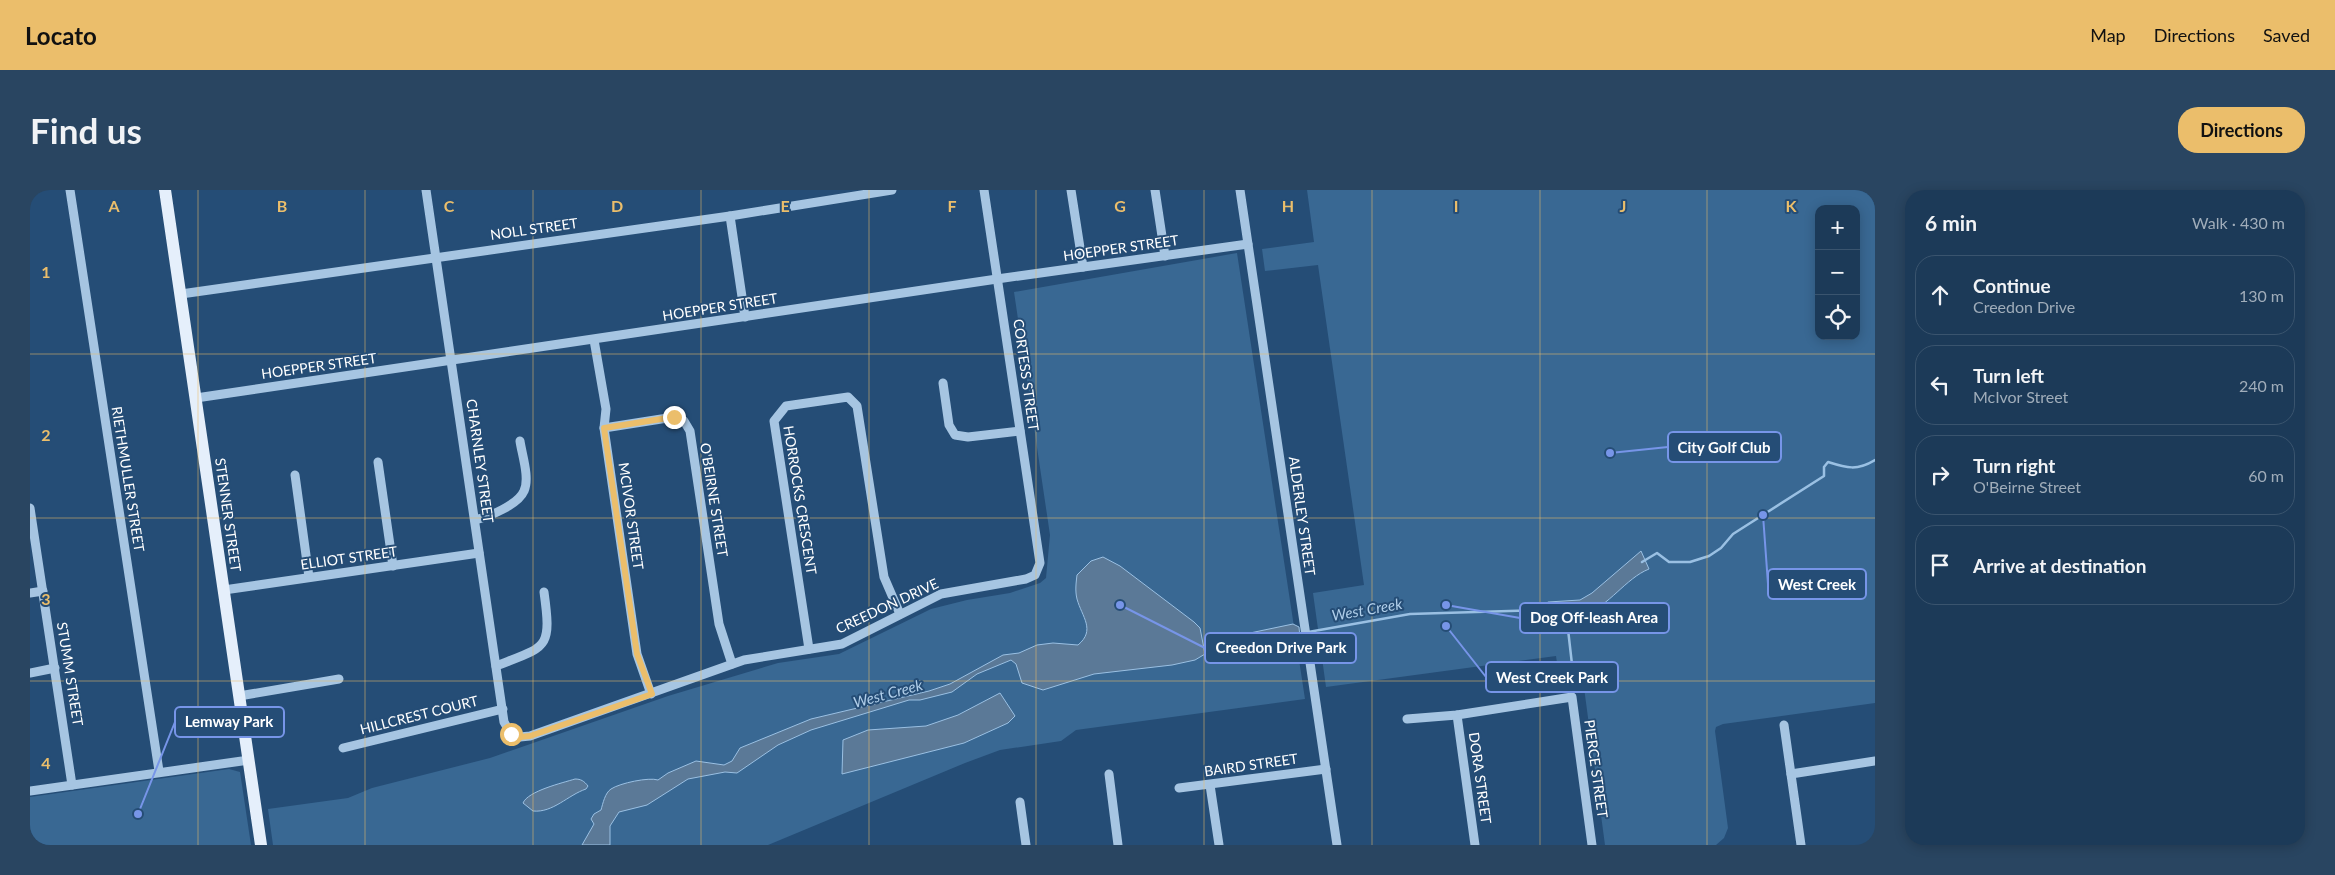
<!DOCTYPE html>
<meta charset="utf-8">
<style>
body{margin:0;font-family:Lato,sans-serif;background:#294561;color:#f1f3f6}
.controls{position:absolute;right:15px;top:15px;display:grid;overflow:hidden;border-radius:10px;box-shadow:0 2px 12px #0003}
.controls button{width:45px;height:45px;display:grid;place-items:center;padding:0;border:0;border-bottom:1px solid #3a546e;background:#1c3a58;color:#f1f3f6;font:25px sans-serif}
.stop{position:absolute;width:15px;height:15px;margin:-11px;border:4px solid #ebbe6b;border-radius:50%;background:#fff}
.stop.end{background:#ebbe6b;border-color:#fff;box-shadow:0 1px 5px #0008}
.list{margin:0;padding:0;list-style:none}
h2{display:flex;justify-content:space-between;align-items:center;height:65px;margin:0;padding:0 20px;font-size:21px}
h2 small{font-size:16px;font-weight:400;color:#a0adba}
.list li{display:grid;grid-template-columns:32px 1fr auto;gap:15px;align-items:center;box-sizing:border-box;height:80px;margin:0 10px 10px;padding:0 10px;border:1px solid #3a546e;border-radius:20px}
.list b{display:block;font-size:19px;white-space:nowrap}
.list p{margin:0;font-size:16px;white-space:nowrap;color:#a0adba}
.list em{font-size:16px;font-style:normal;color:#a0adba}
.icon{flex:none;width:28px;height:28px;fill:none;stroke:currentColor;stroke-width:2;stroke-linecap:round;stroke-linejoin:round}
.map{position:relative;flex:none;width:1845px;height:655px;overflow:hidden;border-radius:20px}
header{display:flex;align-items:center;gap:30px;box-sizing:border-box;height:70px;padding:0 25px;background:#ebbe6b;color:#111}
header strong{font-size:24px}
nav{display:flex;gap:28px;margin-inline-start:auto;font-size:18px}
.intro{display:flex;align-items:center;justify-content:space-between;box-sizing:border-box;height:120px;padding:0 30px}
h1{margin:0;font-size:35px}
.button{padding:12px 22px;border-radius:20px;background:#ebbe6b;color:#111;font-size:18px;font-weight:700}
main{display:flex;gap:30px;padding:0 30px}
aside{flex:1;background:#1c3a58;border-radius:20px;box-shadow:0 2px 12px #0003}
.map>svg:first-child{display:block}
.green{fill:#396893;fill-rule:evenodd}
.water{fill:#5b7997;stroke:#9ac0e3}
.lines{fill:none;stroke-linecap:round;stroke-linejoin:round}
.stream{stroke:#9ac0e3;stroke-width:2.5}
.minor{stroke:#a6c5e2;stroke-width:9}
.major{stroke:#e5effb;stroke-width:12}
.route{stroke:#ebbe6b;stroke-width:6}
.grid{fill:none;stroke:#ebbe6b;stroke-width:1;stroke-opacity:0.55}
.labels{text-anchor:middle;stroke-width:4;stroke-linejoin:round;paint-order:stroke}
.street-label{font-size:14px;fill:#fff;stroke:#254d76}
.water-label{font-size:15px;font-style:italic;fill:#b1cfea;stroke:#254d76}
.grid-label{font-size:16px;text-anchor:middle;font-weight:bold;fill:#ebbe6b;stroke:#254d76;stroke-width:4;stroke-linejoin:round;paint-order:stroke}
.leader{fill:none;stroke:#7795e8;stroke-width:2}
.callout-dot{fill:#7795e8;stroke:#254d76;stroke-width:2}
.callout{fill:#254d76;stroke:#7795e8;stroke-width:2}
.callout-label{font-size:15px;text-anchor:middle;font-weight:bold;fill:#fff}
</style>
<header>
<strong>Locato</strong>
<nav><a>Map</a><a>Directions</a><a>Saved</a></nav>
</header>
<div class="intro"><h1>Find us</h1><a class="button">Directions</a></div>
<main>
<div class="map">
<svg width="1845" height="655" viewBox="0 0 1845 655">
<rect width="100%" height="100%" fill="#254d76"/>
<!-- green -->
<g class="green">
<path d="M1277,0H1845V513L1693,534L1686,537L1685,541L1698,638L1694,648L1686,655H1575L1553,490L1530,494L1526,466L1296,497L1283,403L1334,395L1288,75L1235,81L1232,59L1284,52ZM1789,19H1826V146H1789Z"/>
<polygon points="1207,63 1275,509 1046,540 1031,551 970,560 935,573 738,655 243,655 238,619 318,608 342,598 460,568 638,506 748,473 809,464 901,419 937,410 980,403 1010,393 1016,388 1020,345 984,102"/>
<polygon points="199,579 210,582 221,655 0,655 0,607"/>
</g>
<!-- water -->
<g class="water">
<path d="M1611,361L1619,379C1596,388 1578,417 1556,423C1545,427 1530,425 1518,425L1513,422V416L1518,412L1550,410L1562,403Z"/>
<path d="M1073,367L1090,376L1164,432L1170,438L1175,464L1165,470L1142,475L1064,484L1013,500L992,493L986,474L981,470L947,484L922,502L890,510H879L781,540L748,555L707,583L695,582L658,589L617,615L589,622L580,636V655H552L564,634L561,629L564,624L571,620C573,613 575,603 581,599C590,593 619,587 628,590L638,583L666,571L694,575L702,571L710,558L781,529L899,501L920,494L973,465L989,463L1007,455L1023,453L1048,455C1066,440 1052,427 1047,409C1045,401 1046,393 1047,385L1061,371Z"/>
<polygon points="1263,434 1269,437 1270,448 1267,451 1233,458 1221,455 1220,443"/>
<polygon points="970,503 985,526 978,533 934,553 812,584 813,550 838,540 896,536 928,525"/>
<path d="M545,589C551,589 554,591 558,596L556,599C538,605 523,623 503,621L493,613C498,601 532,593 545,589Z"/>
</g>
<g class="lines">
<!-- stream -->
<g class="stream">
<path d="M1612,372L1627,363L1639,372H1660L1679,366L1691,358L1703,344L1794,286V277L1798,272C1817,278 1827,281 1845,270"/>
<polyline points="1536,422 1543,483"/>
<polyline points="1267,444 1380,424 1515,420"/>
</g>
<!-- minor -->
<g class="minor">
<polyline points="40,0 129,581"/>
<polyline points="396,0 474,532 481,544 490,547 500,546 714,470 812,454 911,404 996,389 1005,385 1010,373 954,0"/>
<polyline points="1041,0 1053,77"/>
<polyline points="1125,0 1135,66"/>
<polyline points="1210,0 1307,655"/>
<polyline points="700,26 715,127"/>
<polyline points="151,104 700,26 862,0"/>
<polyline points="564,150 576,219 574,238 607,464 621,504"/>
<polyline points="913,193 919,235 925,245 938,247 990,241"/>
<polyline points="166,208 967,89 1218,54"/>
<polyline points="574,238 644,227 654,231 660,241 689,434 702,474"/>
<polyline points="348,272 363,376"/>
<polyline points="265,285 279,387"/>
<polyline points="0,318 42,595"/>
<path d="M445,330C458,327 488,315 494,301C500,288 492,265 490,251"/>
<polyline points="194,400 449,363"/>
<polyline points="0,403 13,401"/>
<polyline points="779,459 744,231 756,216 818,207 827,216 854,387 870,424"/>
<path d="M466,476C517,456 522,460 514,402"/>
<polyline points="0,483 25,478"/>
<polyline points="209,506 309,489"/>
<polyline points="1427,525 1445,655"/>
<polyline points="1377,529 1427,525 1542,507 1562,655"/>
<polyline points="1754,535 1771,655"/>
<polyline points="313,558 473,519"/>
<polyline points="1079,584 1088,655"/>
<polyline points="1761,584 1845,571"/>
<polyline points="1180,595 1189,655"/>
<polyline points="1149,598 1296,579"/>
<polyline points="0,601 219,570"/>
<polyline points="990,612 996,655"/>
</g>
<!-- major -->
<polyline class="major" points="135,0 231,655"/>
</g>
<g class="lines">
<!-- route -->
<polyline class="route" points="481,544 490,547 500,546 622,504 607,464 574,238 644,227"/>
</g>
<!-- grid -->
<path class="grid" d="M168,0V655M335,0V655M503,0V655M671,0V655M839,0V655M1006,0V655M1174,0V655M1342,0V655M1510,0V655M1677,0V655M0,164H1845M0,328H1845M0,491H1845"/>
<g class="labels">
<!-- street labels -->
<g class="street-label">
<text transform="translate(504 39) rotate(-8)" y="5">NOLL STREET</text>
<text transform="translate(1091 58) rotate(-8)" y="5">HOEPPER STREET</text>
<text transform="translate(690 117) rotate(-9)" y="5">HOEPPER STREET</text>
<text transform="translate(289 176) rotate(-8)" y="5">HOEPPER STREET</text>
<text transform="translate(996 185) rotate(82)" y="5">CORTESS STREET</text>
<text transform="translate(450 271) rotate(82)" y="5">CHARNLEY STREET</text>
<text transform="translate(98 289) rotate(81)" y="5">RIETHMULLER STREET</text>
<text transform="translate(684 310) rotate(81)" y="5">O'BEIRNE STREET</text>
<text transform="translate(770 310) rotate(81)" y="5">HORROCKS CRESCENT</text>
<text transform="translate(198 325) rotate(82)" y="5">STENNER STREET</text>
<text transform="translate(601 326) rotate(82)" y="5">MCIVOR STREET</text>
<text transform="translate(1272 326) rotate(82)" y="5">ALDERLEY STREET</text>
<text transform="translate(319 368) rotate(-8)" y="5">ELLIOT STREET</text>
<text transform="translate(857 416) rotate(-25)" y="5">CREEDON DRIVE</text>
<text transform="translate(40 484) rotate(81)" y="5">STUMM STREET</text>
<text transform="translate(389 525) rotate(-14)" y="5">HILLCREST COURT</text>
<text transform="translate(1221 575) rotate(-8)" y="5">BAIRD STREET</text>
<text transform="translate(1566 579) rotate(82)" y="5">PIERCE STREET</text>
<text transform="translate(1450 588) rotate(82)" y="5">DORA STREET</text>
</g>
<!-- water labels -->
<g class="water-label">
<text transform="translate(1337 420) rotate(-10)" y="5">West Creek</text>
<text transform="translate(858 504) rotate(-15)" y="5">West Creek</text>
</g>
</g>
<g class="grid-label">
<text x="84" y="22">A</text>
<text x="252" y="22">B</text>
<text x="419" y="22">C</text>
<text x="587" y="22">D</text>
<text x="755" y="22">E</text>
<text x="922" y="22">F</text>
<text x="1090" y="22">G</text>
<text x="1258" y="22">H</text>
<text x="1426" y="22">I</text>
<text x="1593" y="22">J</text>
<text x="1761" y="22">K</text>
<text x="16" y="88">1</text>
<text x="16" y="251">2</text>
<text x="16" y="415">3</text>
<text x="16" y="579">4</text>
</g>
<!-- callouts -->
<path class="leader" d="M1580 263L1638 257M1733 325L1738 394M1416 415L1490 428M1090 415L1175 458M1416 436L1456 487M108 624L145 532"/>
<g class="callout-dot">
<circle cx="1580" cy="263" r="5"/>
<circle cx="1733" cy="325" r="5"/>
<circle cx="1416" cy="415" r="5"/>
<circle cx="1090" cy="415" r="5"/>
<circle cx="1416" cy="436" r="5"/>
<circle cx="108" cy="624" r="5"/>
</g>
<g class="callout">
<rect x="1638" y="242" width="113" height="30" rx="5"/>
<rect x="1738" y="379" width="98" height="30" rx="5"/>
<rect x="1490" y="413" width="149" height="30" rx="5"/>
<rect x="1175" y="443" width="151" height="30" rx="5"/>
<rect x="1456" y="472" width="132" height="30" rx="5"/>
<rect x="145" y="517" width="109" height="30" rx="5"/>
</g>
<g class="callout-label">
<text x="1694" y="263">City Golf Club</text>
<text x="1787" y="400">West Creek</text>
<text x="1564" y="433">Dog Off-leash Area</text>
<text x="1251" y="463">Creedon Drive Park</text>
<text x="1522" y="493">West Creek Park</text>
<text x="199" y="537">Lemway Park</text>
</g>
</svg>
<div class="controls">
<button>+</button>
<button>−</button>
<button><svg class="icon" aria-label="locate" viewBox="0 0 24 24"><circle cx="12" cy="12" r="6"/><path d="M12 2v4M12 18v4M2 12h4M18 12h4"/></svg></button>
</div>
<div class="stop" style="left:481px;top:544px"></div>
<div class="stop end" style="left:644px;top:227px"></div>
</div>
<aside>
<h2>6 min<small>Walk · 430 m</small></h2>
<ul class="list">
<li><svg class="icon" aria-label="ahead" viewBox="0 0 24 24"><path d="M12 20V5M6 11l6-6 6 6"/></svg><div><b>Continue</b><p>Creedon Drive</p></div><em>130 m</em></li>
<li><svg class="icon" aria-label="left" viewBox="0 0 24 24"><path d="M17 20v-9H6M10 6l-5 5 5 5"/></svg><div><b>Turn left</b><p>McIvor Street</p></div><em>240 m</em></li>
<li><svg class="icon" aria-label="right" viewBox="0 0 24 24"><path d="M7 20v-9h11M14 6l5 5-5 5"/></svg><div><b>Turn right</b><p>O'Beirne Street</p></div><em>60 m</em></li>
<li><svg class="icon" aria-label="arrive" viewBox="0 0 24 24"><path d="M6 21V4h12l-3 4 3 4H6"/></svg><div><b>Arrive at destination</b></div></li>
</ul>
</aside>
</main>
